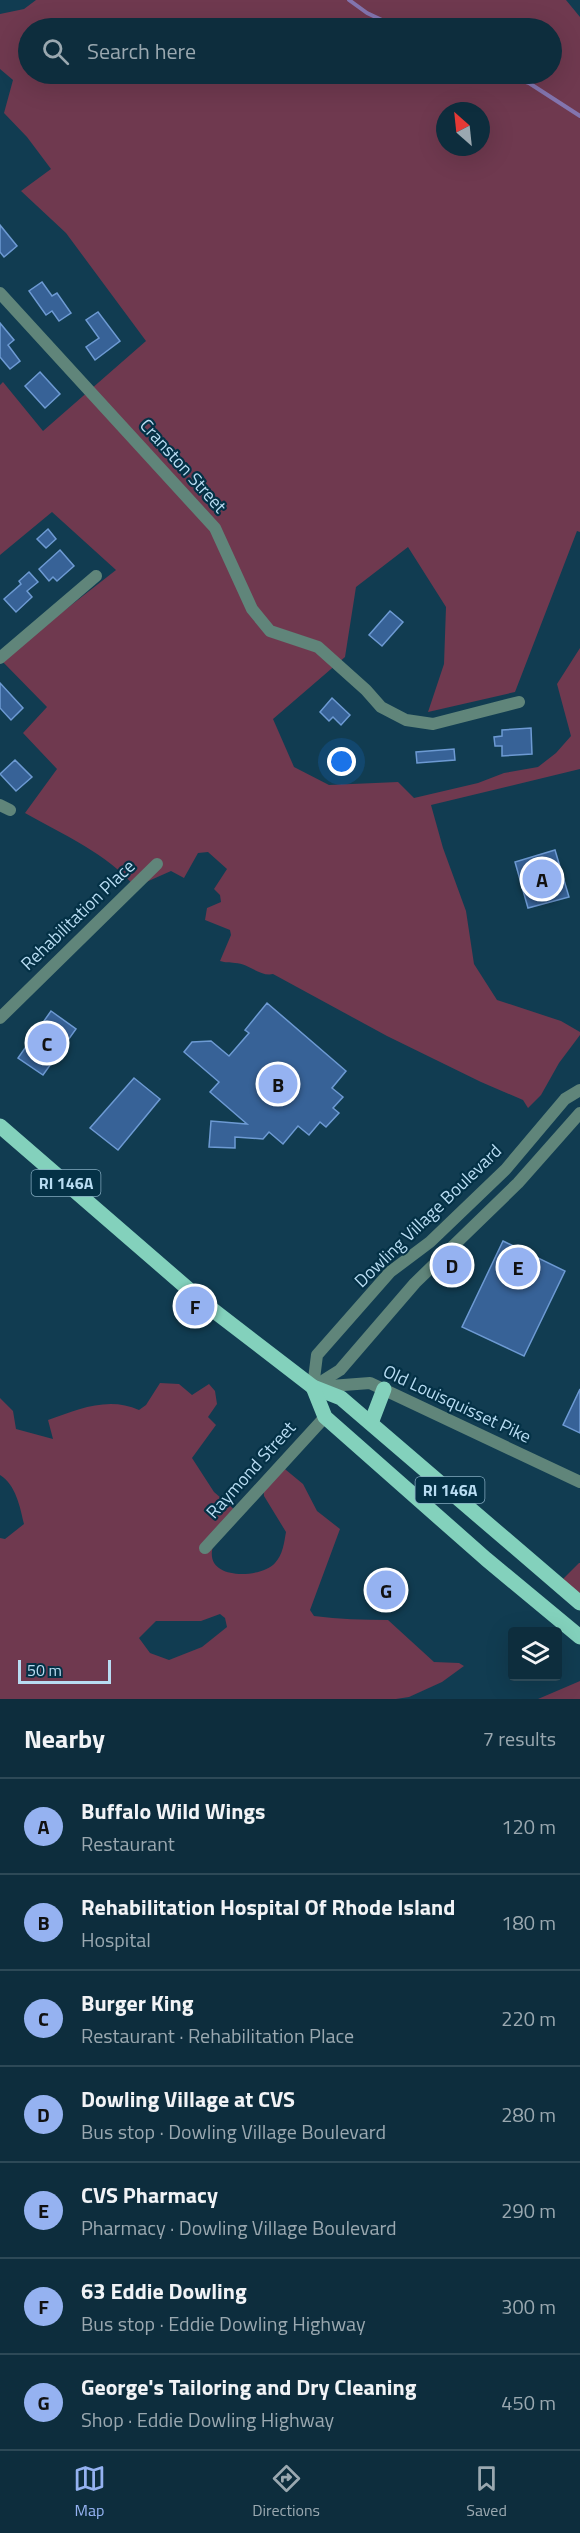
<!DOCTYPE html>
<meta charset="utf-8">
<style>
body{margin:0;font-family:"Titillium Web",sans-serif;background:#1b3948;color:#f1f3f6}
.controls{position:absolute;right:18px;bottom:18px;display:grid;overflow:hidden;border-radius:6px;box-shadow:0 6px 24px #0002}
.controls button{width:54px;height:54px;display:grid;place-items:center;padding:0;border:0;border-bottom:2px solid #2d4957;background:#0d2d3d;color:#f1f3f6;font:30px sans-serif}
.compass{position:absolute;left:436px;top:102px;width:54px;height:54px;border-radius:50%;background:#0d2d3d;box-shadow:0 6px 24px #0002;rotate:333deg}
.scale{position:absolute;left:18px;bottom:15px;width:93px;box-sizing:border-box;padding-left:6px;border:3px solid #b8dcf2;border-top:0;font-size:16px;line-height:21px;white-space:nowrap;color:#b8dcf2;-webkit-text-stroke:4px #043146;paint-order:stroke}
.you{position:absolute;left:342px;top:762px;width:21px;height:21px;margin:-15px;border:4px solid #fff;border-radius:50%;background:#1a73e8;box-shadow:0 0 0 9px #1a73e833}
.badge{display:grid;place-items:center;width:39px;height:39px;border-radius:50%;background:#95b2f1;color:#111;font-size:20px;font-weight:700}
.pin{position:absolute;translate:-50% -50%;border:3px solid #fff;box-shadow:0 2px 6px #0006}
.list{margin:0;padding:0;list-style:none}
h2{display:flex;justify-content:space-between;align-items:center;height:78px;margin:0;padding:0 24px;font-size:26px}
h2 small{font-size:20px;font-weight:400;color:#9aa8b0}
.list li{display:grid;grid-template-columns:39px 1fr auto;gap:18px;align-items:center;box-sizing:border-box;height:96px;padding:0 24px;border-top:2px solid #2d4957}
.list b{display:block;font-size:22px;white-space:nowrap}
.list p{margin:0;font-size:20px;white-space:nowrap;color:#9aa8b0}
.list em{font-size:20px;font-style:normal;color:#9aa8b0}
.icon{flex:none;width:33px;height:33px;fill:none;stroke:currentColor;stroke-width:2;stroke-linecap:round;stroke-linejoin:round}
.map{position:relative;flex:none;width:580px;height:1699px;overflow:hidden}
.search{position:absolute;background:#0d2d3d;box-shadow:0 6px 24px #0002;left:18px;right:18px;top:18px;height:66px;display:flex;align-items:center;gap:15px;box-sizing:border-box;padding:0 21px;border-radius:33px;color:#9aa8b0;font-size:22px}
.sheet{height:750px;background:#0d2d3d}
nav{display:flex;justify-content:space-around;align-items:center;box-sizing:border-box;height:84px;border-top:2px solid #2d4957;background:#0d2d3d;font-size:16px;color:#9aa8b0}
nav a{display:grid;justify-items:center;gap:3px}
nav .on{color:#95b2f1}
.map>svg:first-child{display:block}
.green{fill:#6f394f;fill-rule:evenodd}
.lines{fill:none;stroke-linecap:round;stroke-linejoin:round}
.stream{stroke:#8375af;stroke-width:4}
.building{fill:#376297;stroke:#6d9ad3;stroke-width:1.5}
.street{stroke:#60857a;stroke-width:12}
.primary{stroke:#83d1bc;stroke-width:15}
.labels{text-anchor:middle;stroke-width:4.5;stroke-linejoin:round;paint-order:stroke}
.shield{fill:#043146;stroke:#82a9be;stroke-width:1.5}
.shield-label{font-size:16px;font-weight:bold;fill:#b8dcf2}
.street-label{font-size:18px;fill:#b8dcf2;stroke:#043146}
</style>
<div class="map">
<svg width="580" height="1699" viewBox="0 0 580 1699">
<rect width="100%" height="100%" fill="#113c51"/>
<!-- green -->
<g class="green">
<path d="M36,0H566L580,17V532L577,531L515,692L428,712L444,664L446,607L408,547L356,587L345,657L273,719L294,767L329,785L398,782L414,798L478,783L504,773L538,767L556,753L571,736L557,684L580,648V769L431,805L443,848L466,911L474,964L497,1000L561,1021L580,1032V1035L559,1063L541,1095L528,1108L523,1100L481,1082L387,1036L273,974C260,977 248,963 235,963C229,962 226,963 220,961L231,935L230,930L205,920L207,908L221,902L220,895L214,889L227,869L208,852L198,853L184,878L171,871L135,887C107,853 63,835 25,813L57,769L23,733L47,707L1,660L116,570L52,512L0,555V385L3,382L43,431L146,341L66,233L21,191L51,169L27,137L4,113L13,80L0,69V14L24,9ZM28,28H552V74H28ZM445,111H481V147H445Z"/>
<path d="M160,1383L179,1384L192,1395L209,1384L215,1391L217,1404L208,1417L216,1425L192,1458L214,1492L236,1511C230,1520 213,1541 212,1551C208,1581 262,1578 275,1563C283,1554 284,1543 286,1532L264,1496L263,1482L280,1465L303,1484L317,1511L340,1529L310,1610L314,1616C339,1619 363,1620 388,1620L434,1662L459,1663L464,1666L442,1682L409,1697L396,1699H0V1538L5,1539L24,1524C20,1507 16,1485 0,1475V1398L13,1411L16,1429L53,1439L48,1420C78,1409 109,1396 139,1410L146,1405ZM220,1614L225,1618L227,1627L202,1647L169,1660L150,1653L139,1638L156,1621H201Z"/>
<polygon points="579,1563 580,1563 580,1602 559,1583"/>
<polygon points="580,1681 580,1699 538,1699"/>
</g>
<g class="lines">
<!-- stream -->
<g class="stream">
<polyline points="349,0 367,13 399,28"/>
<polyline points="502,74 529,83 580,116"/>
</g>
</g>
<!-- building -->
<g class="building">
<polygon points="0,225 17,246 4,257 0,252"/>
<polygon points="42,282 52,296 57,293 71,313 59,321 52,311 46,315 29,291"/>
<polygon points="98,312 120,341 95,360 86,347 99,338 86,320"/>
<polygon points="0,323 14,340 8,345 20,361 10,369 0,357"/>
<polygon points="40,372 60,394 45,408 25,386"/>
<polygon points="48,529 56,539 46,548 37,539"/>
<polygon points="60,550 74,566 57,581 53,577 49,581 39,569"/>
<polygon points="29,572 38,582 27,591 32,597 16,612 4,599 21,584 19,581"/>
<polygon points="390,611 403,622 382,646 369,635"/>
<polygon points="0,683 23,708 11,720 0,708"/>
<polygon points="332,698 350,715 341,725 333,717 329,721 320,712"/>
<polygon points="531,728 532,754 502,756 502,746 495,746 494,737 502,736 502,730"/>
<polygon points="454,749 455,760 417,763 416,752"/>
<polygon points="15,760 32,777 16,791 0,774"/>
<polygon points="555,850 569,897 528,908 515,862"/>
<polygon points="267,1003 346,1071 332,1088 343,1097 333,1108 339,1113 326,1127 320,1122 309,1135 298,1126 283,1144 269,1132 263,1139 235,1137 235,1148 209,1147 211,1121 247,1124 210,1092 219,1082 184,1052 192,1042 211,1041 229,1056 249,1033 245,1030"/>
<polygon points="51,1011 76,1029 43,1075 18,1058"/>
<polygon points="134,1078 160,1099 118,1150 90,1128"/>
<polygon points="503,1241 565,1271 524,1356 462,1327"/>
<polygon points="580,1389 580,1433 563,1425"/>
</g>
<g class="lines">
<!-- street -->
<g class="street">
<polyline points="0,293 215,528 252,609 270,631 318,647 366,690 381,707 406,720 433,724 519,702"/>
<polyline points="0,658 96,576"/>
<polyline points="0,805 10,810"/>
<polyline points="0,1018 157,864"/>
<polyline points="313,1387 317,1355 390,1272 430,1242 506,1169 565,1099 580,1090"/>
<polyline points="313,1387 340,1370 415,1283 518,1183 580,1113"/>
<polyline points="317,1387 370,1383 580,1482"/>
<polyline points="205,1548 325,1417"/>
</g>
<!-- primary -->
<g class="primary">
<polyline points="0,1126 209,1307 313,1387 341,1398 580,1603"/>
<polyline points="313,1387 325,1417 486,1559 580,1637"/>
<polyline points="371,1423 384,1389"/>
</g>
</g>
<g class="labels">
<!-- shield labels -->
<g class="shield">
<rect x="31.5" y="1170" width="69" height="26" rx="4.5"/>
<rect x="415.5" y="1477" width="69" height="26" rx="4.5"/>
</g>
<g class="shield-label">
<text x="66" y="1189">RI 146A</text>
<text x="450" y="1496">RI 146A</text>
</g>
<!-- street labels -->
<g class="street-label">
<text transform="translate(183 466) rotate(48)" y="6">Cranston Street</text>
<text transform="translate(78 915) rotate(-44)" y="6">Rehabilitation Place</text>
<text transform="translate(428 1216) rotate(-44)" y="6">Dowling Village Boulevard</text>
<text transform="translate(457 1404) rotate(25)" y="6">Old Louisquisset Pike</text>
<text transform="translate(251 1470) rotate(-48)" y="6">Raymond Street</text>
</g>
</g>
</svg>
<div class="controls">
<button><svg class="icon" aria-label="layers" viewBox="0 0 24 24"><path d="M12 4l9 5-9 5-9-5zM3 14l9 5 9-5"/></svg></button>
</div>
<svg class="compass" viewBox="-18 -18 36 36"><path d="M0-13l5 13h-10z" fill="#e53935"/><path d="M0 13l5-13h-10z" fill="#9aa8b0"/></svg>
<div class="scale">50 m</div>
<div class="you"></div>
<div class="pin badge" style="left:542px;top:879px">A</div>
<div class="pin badge" style="left:278px;top:1084px">B</div>
<div class="pin badge" style="left:47px;top:1043px">C</div>
<div class="pin badge" style="left:452px;top:1265px">D</div>
<div class="pin badge" style="left:518px;top:1267px">E</div>
<div class="pin badge" style="left:195px;top:1306px">F</div>
<div class="pin badge" style="left:386px;top:1590px">G</div>
<div class="search"><svg class="icon" aria-label="search" viewBox="0 0 24 24"><circle cx="10" cy="10" r="6"/><path d="M15 15l6 6"/></svg>Search here</div>
</div>
<section class="sheet">
<h2>Nearby<small>7 results</small></h2>
<ul class="list">
<li><span class="badge">A</span><div><b>Buffalo Wild Wings</b><p>Restaurant</p></div><em>120 m</em></li>
<li><span class="badge">B</span><div><b>Rehabilitation Hospital Of Rhode Island</b><p>Hospital</p></div><em>180 m</em></li>
<li><span class="badge">C</span><div><b>Burger King</b><p>Restaurant · Rehabilitation Place</p></div><em>220 m</em></li>
<li><span class="badge">D</span><div><b>Dowling Village at CVS</b><p>Bus stop · Dowling Village Boulevard</p></div><em>280 m</em></li>
<li><span class="badge">E</span><div><b>CVS Pharmacy</b><p>Pharmacy · Dowling Village Boulevard</p></div><em>290 m</em></li>
<li><span class="badge">F</span><div><b>63 Eddie Dowling</b><p>Bus stop · Eddie Dowling Highway</p></div><em>300 m</em></li>
<li><span class="badge">G</span><div><b>George's Tailoring and Dry Cleaning</b><p>Shop · Eddie Dowling Highway</p></div><em>450 m</em></li>
</ul>
</section>
<nav>
<a class="on"><svg class="icon" aria-label="map" viewBox="0 0 24 24"><path d="M3 6l6-2 6 2 6-2v14l-6 2-6-2-6 2zM9 4v14M15 6v14"/></svg>Map</a>
<a><svg class="icon" aria-label="directions" viewBox="0 0 24 24"><path d="M12 3l9 9-9 9-9-9zM9 14v-3h6M13 9l2 2-2 2"/></svg>Directions</a>
<a><svg class="icon" aria-label="saved" viewBox="0 0 24 24"><path d="M7 4h10v16l-5-4-5 4z"/></svg>Saved</a>
</nav>
